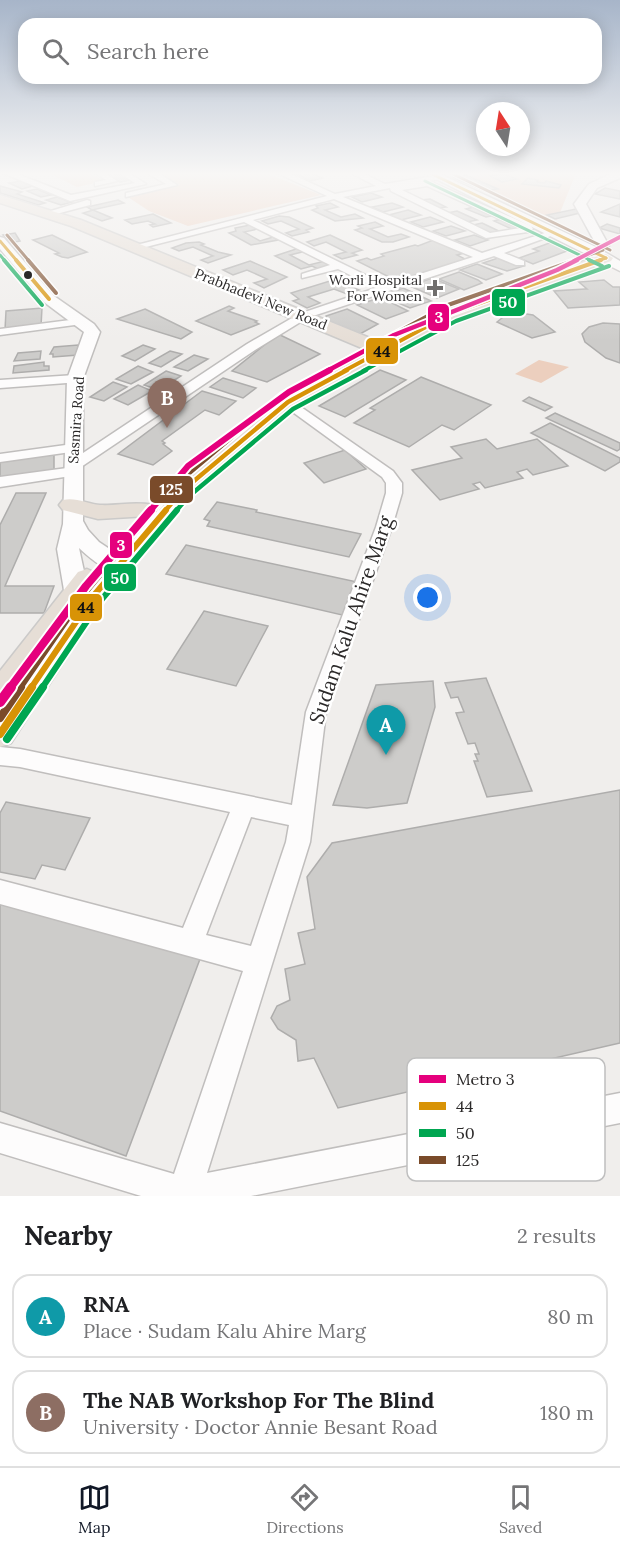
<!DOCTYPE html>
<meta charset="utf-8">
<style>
body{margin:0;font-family:Lora,serif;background:#f2f2f2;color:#202124}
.compass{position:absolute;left:476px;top:102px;width:54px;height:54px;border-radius:50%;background:#fff;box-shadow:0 3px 15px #0003;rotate:348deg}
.you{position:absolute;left:428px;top:598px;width:21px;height:21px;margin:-15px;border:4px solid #fff;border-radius:50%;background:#1a73e8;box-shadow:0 0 0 9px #1a73e833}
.badge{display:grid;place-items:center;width:39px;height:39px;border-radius:50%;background:#111827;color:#fff;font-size:20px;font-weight:700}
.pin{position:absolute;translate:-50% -50px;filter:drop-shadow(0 2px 3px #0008)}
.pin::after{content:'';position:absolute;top:32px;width:21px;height:18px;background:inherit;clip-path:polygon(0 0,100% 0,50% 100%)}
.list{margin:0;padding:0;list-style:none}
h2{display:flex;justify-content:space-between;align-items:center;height:78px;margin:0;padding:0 24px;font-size:26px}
h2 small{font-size:20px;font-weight:400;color:#757577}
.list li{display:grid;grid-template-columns:39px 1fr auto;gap:18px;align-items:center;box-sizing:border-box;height:84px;margin:0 12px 12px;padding:0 12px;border:2px solid #e0e0e0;border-radius:18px}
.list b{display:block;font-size:22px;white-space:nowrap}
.list p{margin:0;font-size:20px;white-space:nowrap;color:#757577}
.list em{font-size:20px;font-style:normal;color:#757577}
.icon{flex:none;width:33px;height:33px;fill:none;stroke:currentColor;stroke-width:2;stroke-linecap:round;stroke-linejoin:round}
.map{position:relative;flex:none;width:620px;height:1196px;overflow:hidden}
.search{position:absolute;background:#fff;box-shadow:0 3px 15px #0003;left:18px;right:18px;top:18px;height:66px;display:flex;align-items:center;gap:15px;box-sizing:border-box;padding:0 21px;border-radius:18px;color:#757577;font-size:22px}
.sheet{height:270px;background:#fff}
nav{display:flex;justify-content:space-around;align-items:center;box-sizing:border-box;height:84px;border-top:2px solid #e0e0e0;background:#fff;font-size:16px;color:#757577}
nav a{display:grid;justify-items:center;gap:3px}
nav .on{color:#111827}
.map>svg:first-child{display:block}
.green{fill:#eccfbe}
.building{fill:#cdccca;stroke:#aeadac;stroke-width:1.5}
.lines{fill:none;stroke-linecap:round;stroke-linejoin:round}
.street-casing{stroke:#c0bebd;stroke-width:3}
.secondary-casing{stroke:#c0bebd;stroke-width:3}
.primary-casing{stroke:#cbcac9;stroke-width:3}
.street{fill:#fdfcfc;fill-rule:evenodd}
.secondary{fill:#fdfcfc;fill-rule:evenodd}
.primary{fill:#e6ded6;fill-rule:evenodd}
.bus-1-far4-casing{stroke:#fff;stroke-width:5}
.bus-1-far3-casing{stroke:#fff;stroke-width:7}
.bus-1-far2-casing{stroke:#fff;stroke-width:8}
.bus-1-far1-casing{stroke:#fff;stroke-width:10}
.bus-1-casing{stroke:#fff;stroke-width:12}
.bus-2-far4-casing{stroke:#fff;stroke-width:5}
.bus-2-far3-casing{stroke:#fff;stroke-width:7}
.bus-2-far2-casing{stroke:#fff;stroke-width:8}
.bus-2-far1-casing{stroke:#fff;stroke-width:10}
.bus-2-casing{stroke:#fff;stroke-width:12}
.bus-3-far4-casing{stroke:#fff;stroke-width:5}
.bus-3-far3-casing{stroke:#fff;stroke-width:7}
.bus-3-far2-casing{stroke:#fff;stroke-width:8}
.bus-3-far1-casing{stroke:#fff;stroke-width:10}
.bus-3-casing{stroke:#fff;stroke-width:12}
.bus-1-far4{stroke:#d89306;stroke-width:3}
.bus-1-far3{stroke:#d89306;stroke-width:4}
.bus-1-far2{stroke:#d89306;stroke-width:4.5}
.bus-1-far1{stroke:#d89306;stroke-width:6}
.bus-1{stroke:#d89306;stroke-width:8}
.bus-2-far4{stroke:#00a651;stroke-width:3}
.bus-2-far3{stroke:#00a651;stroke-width:4}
.bus-2-far2{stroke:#00a651;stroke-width:4.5}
.bus-2-far1{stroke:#00a651;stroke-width:6}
.bus-2{stroke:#00a651;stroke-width:8}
.bus-3-far4{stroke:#7a4b2a;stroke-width:3}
.bus-3-far3{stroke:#7a4b2a;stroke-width:4}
.bus-3-far2{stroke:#7a4b2a;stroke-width:4.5}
.bus-3-far1{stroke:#7a4b2a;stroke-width:6}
.bus-3{stroke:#7a4b2a;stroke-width:8}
.metro-1-far4-casing{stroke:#fff;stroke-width:6}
.metro-1-far3-casing{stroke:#fff;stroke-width:8}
.metro-1-far2-casing{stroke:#fff;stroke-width:10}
.metro-1-far1-casing{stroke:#fff;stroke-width:12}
.metro-1-casing{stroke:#fff;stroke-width:14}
.metro-1-far4{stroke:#e5007d;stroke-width:4}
.metro-1-far3{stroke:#e5007d;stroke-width:4.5}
.metro-1-far2{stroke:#e5007d;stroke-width:6}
.metro-1-far1{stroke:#e5007d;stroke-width:8}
.metro-1{stroke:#e5007d;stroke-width:10}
.bus-dot{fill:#2b2929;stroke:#fff;stroke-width:2}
.poi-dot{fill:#706e6d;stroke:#fff;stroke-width:2}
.labels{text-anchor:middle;stroke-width:5;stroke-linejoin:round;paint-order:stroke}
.far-poi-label{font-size:14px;fill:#2b2929;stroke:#fff;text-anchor:end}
.far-street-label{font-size:14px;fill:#2b2929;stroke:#fff}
.near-street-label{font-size:20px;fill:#2b2929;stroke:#fff}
.key{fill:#fff;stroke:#bfbfbf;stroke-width:1.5}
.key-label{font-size:16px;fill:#2b2929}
.line-badge{stroke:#fff;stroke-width:2}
.badge-label{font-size:16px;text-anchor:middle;font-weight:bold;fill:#fff}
.pale-badge-label{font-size:16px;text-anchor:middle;font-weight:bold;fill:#111}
</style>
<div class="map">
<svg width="620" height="1196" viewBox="0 0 620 1196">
<rect width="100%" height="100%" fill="#f0eeec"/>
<!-- green -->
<g class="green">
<polygon points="49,173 90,173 104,181 77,187"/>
<polygon points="165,173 266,173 321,195 188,226 149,211 128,197 180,185 161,174"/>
<polygon points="482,173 576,173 557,220 463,182"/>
<polygon points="539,360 569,367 541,383 515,374"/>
</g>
<!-- building -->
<g class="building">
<polygon points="104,173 118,173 131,180 120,182"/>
<polygon points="294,173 311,173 322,178 311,181"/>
<polygon points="503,174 517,179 502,182 490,176"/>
<polygon points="466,175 498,189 485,191 452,177"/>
<polygon points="528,178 538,180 537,182 545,183 546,181 561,185 559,188 522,184"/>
<polygon points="20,181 33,186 22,189 9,183"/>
<polygon points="0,186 22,192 17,194 45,203 38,205 0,193"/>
<polygon points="605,188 620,191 620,199 595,194"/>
<polygon points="37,189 51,195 41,197 27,191"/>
<polygon points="371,193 382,197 362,202 352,197"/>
<polygon points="57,197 68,201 72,202 61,205 46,200"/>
<polygon points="430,199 446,207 438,208 421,200"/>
<polygon points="118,200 124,203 92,210 87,207"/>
<polygon points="330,203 338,207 325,210 341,217 355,214 363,218 335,221 312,210 318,208 316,206"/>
<polygon points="392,203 403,207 383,212 372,207"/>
<polygon points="620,204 620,217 601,212"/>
<polygon points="477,206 497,215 486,217 466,209"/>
<polygon points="576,209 584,212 555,219 547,215"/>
<polygon points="93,210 112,218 102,221 83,213"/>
<polygon points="408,210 421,215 401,220 389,215"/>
<polygon points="457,211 477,220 467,222 447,213"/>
<polygon points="153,214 171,223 153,227 150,225 155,224 148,221 132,224 125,220"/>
<polygon points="279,216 289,217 313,228 306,230 309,232 292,236 286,233 299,229 281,221 268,224 262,221"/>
<polygon points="430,217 443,222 423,227 411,222"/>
<polygon points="504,218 525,228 514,230 494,221"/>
<polygon points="375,222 383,226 370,229 388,237 401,234 409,237 393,242 382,242 355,230 362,228 358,226"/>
<polygon points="482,223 503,233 493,235 473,225"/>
<polygon points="607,224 620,228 620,234 599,228"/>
<polygon points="250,225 258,229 244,232 260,241 273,237 278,240 251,245 229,233 236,231 235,228"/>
<polygon points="451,226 465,231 446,236 433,231"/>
<polygon points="15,233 20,241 11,243 3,235"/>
<polygon points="52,235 87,252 68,258 62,257 55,254 59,253 33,240"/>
<polygon points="330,235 362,250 352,253 357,255 342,259 334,255 346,252 326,242 314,246 307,242"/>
<polygon points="474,235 488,240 470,246 455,240"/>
<polygon points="436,239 464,253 457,255 467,260 399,282 357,261 367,258 371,260 384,256 381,254 415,245 418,246"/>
<polygon points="199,242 204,244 201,245 218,252 231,255 208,263 201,260 213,256 193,247 179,251 172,248 186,243"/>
<polygon points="552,242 572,249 533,264 519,258 539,251 533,249"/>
<polygon points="299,248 306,251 290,255 309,265 325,261 334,265 318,269 312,266 301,269 275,256"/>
<polygon points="501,257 524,266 507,271 483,263"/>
<polygon points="250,261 287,277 264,288 254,283 267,279 247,270 233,275 223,270"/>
<polygon points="477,264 502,274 486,280 460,270"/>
<polygon points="459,272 478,280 482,283 464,290 439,279"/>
<polygon points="432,278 459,289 437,298 410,286"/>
<polygon points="333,280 359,290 347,294 334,289 308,297 320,303 307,308 293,301 299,299 291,293"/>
<polygon points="604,280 613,287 620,287 620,305 568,308 554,291 585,289 587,289 579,282"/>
<polygon points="403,288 431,301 410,308 382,296"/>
<polygon points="379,298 386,300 408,311 386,319 357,305"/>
<polygon points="229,306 234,308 228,311 257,321 255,322 259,324 231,335 196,321"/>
<polygon points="42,308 41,326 5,330 6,311"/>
<polygon points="145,309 192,332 181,339 117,319"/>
<polygon points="347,309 378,324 360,334 348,332 327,322 326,316"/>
<polygon points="520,313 533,315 555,332 532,338 497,322 507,314"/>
<polygon points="603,323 620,324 620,363 606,358 585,342 582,334 589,327"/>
<polygon points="278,334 320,354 267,382 232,371"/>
<polygon points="78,345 78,355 53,357 53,354 50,354 54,347"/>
<polygon points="143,345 155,349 135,361 122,356"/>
<polygon points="41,351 40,359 14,361 18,353"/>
<polygon points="170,351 182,354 161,367 149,363"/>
<polygon points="194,355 208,359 188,371 174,367"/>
<polygon points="44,362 44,366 49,366 49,370 13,373 14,366"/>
<polygon points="138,366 153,372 131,384 116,379"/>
<polygon points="380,370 406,380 345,417 319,406"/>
<polygon points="166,371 181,376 159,390 144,385"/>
<polygon points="421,377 491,405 454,430 442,425 409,447 354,423 375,410 370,408"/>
<polygon points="223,378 256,388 243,398 210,387"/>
<polygon points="113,382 127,387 104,401 90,397"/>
<polygon points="138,385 152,391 128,405 114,399"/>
<polygon points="202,391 236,401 219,415 205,410 162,441 165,443 163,444 172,451 153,465 118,454"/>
<polygon points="529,397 552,407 545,411 523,401"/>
<polygon points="555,413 620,443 620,449 617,451 546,418"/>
<polygon points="550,423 620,458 620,462 605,471 531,433"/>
<polygon points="486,439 497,449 537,439 568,466 533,475 527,469 517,472 523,478 485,488 480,482 473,484 479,489 440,500 412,470 462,458 451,447"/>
<polygon points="345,450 366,469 324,483 304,463"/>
<polygon points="54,452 54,471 0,477 0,460"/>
<polygon points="16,493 46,493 5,586 54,586 44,613 0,613 0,525"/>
<polygon points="217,502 257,510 256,512 361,534 349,557 207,526 210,521 204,519"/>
<polygon points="186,545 357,582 342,615 166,574"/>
<polygon points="204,611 268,626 236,686 167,669"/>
<polygon points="486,678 532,791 487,797 474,761 478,761 475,754 479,754 475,743 468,744 456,713 464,712 458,697 451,698 445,683"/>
<polygon points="433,681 435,707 407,803 367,808 333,805 376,685"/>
<polygon points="620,790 620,1043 338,1108 314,1058 298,1061 296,1040 278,1029 271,1018 277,1006 290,1000 285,969 305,964 298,933 315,929 307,877 332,843"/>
<polygon points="6,802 90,818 65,870 42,865 35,879 0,872 0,813"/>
<polygon points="0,902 200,959 126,1156 0,1111"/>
</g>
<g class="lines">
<!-- street casing -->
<g class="street-casing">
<g id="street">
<polygon points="3,173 15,173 71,195 135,183 119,173 129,173 146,184 70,201"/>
<polygon points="95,173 105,173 117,181 95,186 95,182 106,180"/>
<polygon points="147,173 158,173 177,185 126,197 126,193 166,184"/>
<path d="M277,173H289L335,194L376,186L351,173H362L385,184L440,175V179L429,181L531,226L533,229L528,232L486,238L391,191L390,188L343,197L482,253L551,231L559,233L504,253L524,261V265H516L494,256L307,318L255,350L78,469L79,472L77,475L0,487V477L67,468L68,463L247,344L299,314L376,288L338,269L302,278V274L330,265L244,222L134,250L129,247L327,196ZM427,186L520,228L490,233L402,190ZM334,199L473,257L386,285L253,220Z"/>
<polygon points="87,200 90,201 90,205 45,217 41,214"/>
<polygon points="78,319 82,320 82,324 0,335 0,329"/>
<polygon points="75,375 80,376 81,379 80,382 0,388 0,380"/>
<path d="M288,398L393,471L402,483V493L392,527L326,712L310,842L207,1173L620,1093V1123L251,1196H141L0,1153V1123L174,1174L243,971L0,904V880L183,928L230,812L20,767L0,765V747L20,749L292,805L306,712L376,527L386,493V483L382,477L283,405L281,402ZM251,817L289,825L286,842L251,946L206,935Z"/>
<polygon points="73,444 80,448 78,451 0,462 0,454"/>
</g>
</g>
<!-- secondary casing -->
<g class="secondary-casing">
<g id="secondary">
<polygon points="424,173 438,173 596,247 620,261 620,271"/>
<polygon points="613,173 620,173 620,178 597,188 586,204 609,246 603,250 597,246 574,204 589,184"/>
<path d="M0,237L4,238L54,296L94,324L100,332L83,379V521L88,530L99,542L126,560L129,565L126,570C109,575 92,560 79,548L88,590L84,596L76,598L68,596L64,590L57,549L63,524L67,379L84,332L44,302L0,249Z"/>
</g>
</g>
<!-- primary casing -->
<g class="primary-casing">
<path id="primary" d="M0,195L81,220L382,343L446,309L601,255L606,254L613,258L611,261L458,317L295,406L190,496L104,600L11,743L0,747V709L4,703L0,705V671L78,572L87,569L98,574L148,516L98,519L63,510L59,505L63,500C76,497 87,504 100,505C117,506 135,501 152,505L155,508L174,486L281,398L369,351L71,226L0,203Z"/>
</g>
<!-- street -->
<use href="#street" class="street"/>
<!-- secondary -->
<use href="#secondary" class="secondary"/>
<!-- primary -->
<use href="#primary" class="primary"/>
<!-- bus-1-far4 casing -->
<g class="bus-1-far4-casing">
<g id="bus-1-far4">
<polyline points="430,173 606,258"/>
<polyline points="0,241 17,261"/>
<polyline points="597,261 606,258"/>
</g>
</g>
<!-- bus-1-far3 casing -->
<g class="bus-1-far3-casing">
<g id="bus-1-far3">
<polyline points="16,260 49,299"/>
<polyline points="344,371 452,313 601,260"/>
</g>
</g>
<!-- bus-1-far2 casing -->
<g class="bus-1-far2-casing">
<polyline id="bus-1-far2" points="165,511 182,491 288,402 347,370"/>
</g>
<!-- bus-1-far1 casing -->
<g class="bus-1-far1-casing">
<polyline id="bus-1-far1" points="31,688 95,594 166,510"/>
</g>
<!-- bus-1 casing -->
<g class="bus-1-casing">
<polyline id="bus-1" points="0,734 32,687"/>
</g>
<!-- bus-2-far4 casing -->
<g class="bus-2-far4-casing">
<g id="bus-2-far4">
<polyline points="425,181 592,261"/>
<polyline points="0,255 5,261"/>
</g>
</g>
<!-- bus-2-far3 casing -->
<g class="bus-2-far3-casing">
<g id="bus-2-far3">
<polyline points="4,260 42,305"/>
<polyline points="589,260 602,266"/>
<polyline points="363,371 456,321 609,266"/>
</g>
</g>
<!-- bus-2-far2 casing -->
<g class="bus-2-far2-casing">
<polyline id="bus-2-far2" points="176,511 188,497 293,409 366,370"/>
</g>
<!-- bus-2-far1 casing -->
<g class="bus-2-far1-casing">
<polyline id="bus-2-far1" points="42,688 102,599 177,510"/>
</g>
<!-- bus-2 casing -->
<g class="bus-2-casing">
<polyline id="bus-2" points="7,739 43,687"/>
</g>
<!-- bus-3-far4 casing -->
<g class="bus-3-far4-casing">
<g id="bus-3-far4">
<polyline points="451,173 610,250"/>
<polyline points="7,235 29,261"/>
<polyline points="572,261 603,250"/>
</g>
</g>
<!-- bus-3-far3 casing -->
<g class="bus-3-far3-casing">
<g id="bus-3-far3">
<polyline points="28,260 56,293"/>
<polyline points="326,371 448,305 576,260"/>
</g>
</g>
<!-- bus-3-far2 casing -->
<g class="bus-3-far2-casing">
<polyline id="bus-3-far2" points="153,511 175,485 282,395 328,370"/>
</g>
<!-- bus-3-far1 casing -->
<g class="bus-3-far1-casing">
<polyline id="bus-3-far1" points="20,688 88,589 154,510"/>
</g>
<!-- bus-3 casing -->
<g class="bus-3-casing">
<polyline id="bus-3" points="0,718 21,687"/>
</g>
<!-- bus-1-far4 -->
<use href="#bus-1-far4" class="bus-1-far4"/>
<!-- bus-1-far3 -->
<use href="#bus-1-far3" class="bus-1-far3"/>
<!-- bus-1-far2 -->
<use href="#bus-1-far2" class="bus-1-far2"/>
<!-- bus-1-far1 -->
<use href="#bus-1-far1" class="bus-1-far1"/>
<!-- bus-1 -->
<use href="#bus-1" class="bus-1"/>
<!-- bus-2-far4 -->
<use href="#bus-2-far4" class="bus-2-far4"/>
<!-- bus-2-far3 -->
<use href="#bus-2-far3" class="bus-2-far3"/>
<!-- bus-2-far2 -->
<use href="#bus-2-far2" class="bus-2-far2"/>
<!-- bus-2-far1 -->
<use href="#bus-2-far1" class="bus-2-far1"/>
<!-- bus-2 -->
<use href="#bus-2" class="bus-2"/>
<!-- bus-3-far4 -->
<use href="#bus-3-far4" class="bus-3-far4"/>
<!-- bus-3-far3 -->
<use href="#bus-3-far3" class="bus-3-far3"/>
<!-- bus-3-far2 -->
<use href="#bus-3-far2" class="bus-3-far2"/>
<!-- bus-3-far1 -->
<use href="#bus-3-far1" class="bus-3-far1"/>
<!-- bus-3 -->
<use href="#bus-3" class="bus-3"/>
<!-- metro-1-far4 casing -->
<g class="metro-1-far4-casing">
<polyline id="metro-1-far4" points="574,261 620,237"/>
</g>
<!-- metro-1-far3 casing -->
<g class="metro-1-far3-casing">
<polyline id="metro-1-far3" points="327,371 394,335 557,270 577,260"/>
</g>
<!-- metro-1-far2 casing -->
<g class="metro-1-far2-casing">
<polyline id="metro-1-far2" points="150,511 188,466 289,392 330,370"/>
</g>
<!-- metro-1-far1 casing -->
<g class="metro-1-far1-casing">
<polyline id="metro-1-far1" points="10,688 86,586 151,510"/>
</g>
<!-- metro-1 casing -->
<g class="metro-1-casing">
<polyline id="metro-1" points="0,702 11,687"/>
</g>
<!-- metro-1-far4 -->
<use href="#metro-1-far4" class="metro-1-far4"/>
<!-- metro-1-far3 -->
<use href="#metro-1-far3" class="metro-1-far3"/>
<!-- metro-1-far2 -->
<use href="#metro-1-far2" class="metro-1-far2"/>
<!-- metro-1-far1 -->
<use href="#metro-1-far1" class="metro-1-far1"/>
<!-- metro-1 -->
<use href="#metro-1" class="metro-1"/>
</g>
<!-- sky -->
<linearGradient id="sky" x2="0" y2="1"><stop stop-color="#a7b5c9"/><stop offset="0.51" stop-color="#f8f7f6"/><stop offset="1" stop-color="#f8f7f6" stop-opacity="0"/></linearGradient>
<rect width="620" height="341" fill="url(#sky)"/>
<!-- markers -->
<circle class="bus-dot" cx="28" cy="275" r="5"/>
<path class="poi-dot" d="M432 279h6v6h6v6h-6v6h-6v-6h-6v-6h6z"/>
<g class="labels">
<!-- far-poi labels -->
<g class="far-poi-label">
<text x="422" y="285">Worli Hospital<tspan x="422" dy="16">For Women</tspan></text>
</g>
<!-- far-street labels -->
<g class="far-street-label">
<text transform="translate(261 299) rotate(22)" y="5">Prabhadevi New Road</text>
<text transform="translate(76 420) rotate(-86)" y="5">Sasmira Road</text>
</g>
<!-- near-street labels -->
<g class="near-street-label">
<text transform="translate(351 620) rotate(-71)" y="7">Sudam Kalu Ahire Marg</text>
</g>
</g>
<!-- legend -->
<rect x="407" y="1058" width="198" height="123" rx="9" class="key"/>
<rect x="419" y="1075" width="27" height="8" fill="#e5007d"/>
<rect x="419" y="1102" width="27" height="8" fill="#d89306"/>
<rect x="419" y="1129" width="27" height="8" fill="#00a651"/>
<rect x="419" y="1156" width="27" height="8" fill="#7a4b2a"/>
<g class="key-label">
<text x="456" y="1085">Metro 3</text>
<text x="456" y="1112">44</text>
<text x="456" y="1139">50</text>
<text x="456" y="1166">125</text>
</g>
<g class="line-badge">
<rect x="491" y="288" width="35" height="29" rx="6" fill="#00a651"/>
<rect x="427" y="303" width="23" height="29" rx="6" fill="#e5007d"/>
<rect x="365" y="337" width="34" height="28" rx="6" fill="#d89306"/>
<rect x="149" y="475" width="45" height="29" rx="6" fill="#7a4b2a"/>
<rect x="109" y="531" width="24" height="28" rx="6" fill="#e5007d"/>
<rect x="103" y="563" width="34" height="29" rx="6" fill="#00a651"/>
<rect x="69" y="593" width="34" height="29" rx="6" fill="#d89306"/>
</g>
<g class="badge-label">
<text x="508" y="308">50</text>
<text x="439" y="323">3</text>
<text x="171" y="495">125</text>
<text x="121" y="551">3</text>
<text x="120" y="584">50</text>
</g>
<g class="pale-badge-label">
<text x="382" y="357">44</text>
<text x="86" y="613">44</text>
</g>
</svg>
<svg class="compass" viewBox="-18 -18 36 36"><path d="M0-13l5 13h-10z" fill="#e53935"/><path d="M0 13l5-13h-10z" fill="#757577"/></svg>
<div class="you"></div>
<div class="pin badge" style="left:386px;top:755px;background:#0f9aa8">A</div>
<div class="pin badge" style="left:167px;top:428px;background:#8d6e63">B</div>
<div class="search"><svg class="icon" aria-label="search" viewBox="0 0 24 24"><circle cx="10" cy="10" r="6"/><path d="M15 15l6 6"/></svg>Search here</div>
</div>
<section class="sheet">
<h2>Nearby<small>2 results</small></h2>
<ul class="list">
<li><span class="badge" style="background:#0f9aa8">A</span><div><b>RNA</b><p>Place · Sudam Kalu Ahire Marg</p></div><em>80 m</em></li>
<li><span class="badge" style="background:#8d6e63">B</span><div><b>The NAB Workshop For The Blind</b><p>University · Doctor Annie Besant Road</p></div><em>180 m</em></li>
</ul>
</section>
<nav>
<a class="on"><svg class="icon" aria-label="map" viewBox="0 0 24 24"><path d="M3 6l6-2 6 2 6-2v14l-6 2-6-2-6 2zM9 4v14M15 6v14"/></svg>Map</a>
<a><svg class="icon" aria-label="directions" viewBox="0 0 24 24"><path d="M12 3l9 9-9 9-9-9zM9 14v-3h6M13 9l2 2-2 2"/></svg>Directions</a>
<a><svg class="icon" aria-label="saved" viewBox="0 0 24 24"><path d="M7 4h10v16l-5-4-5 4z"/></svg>Saved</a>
</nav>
